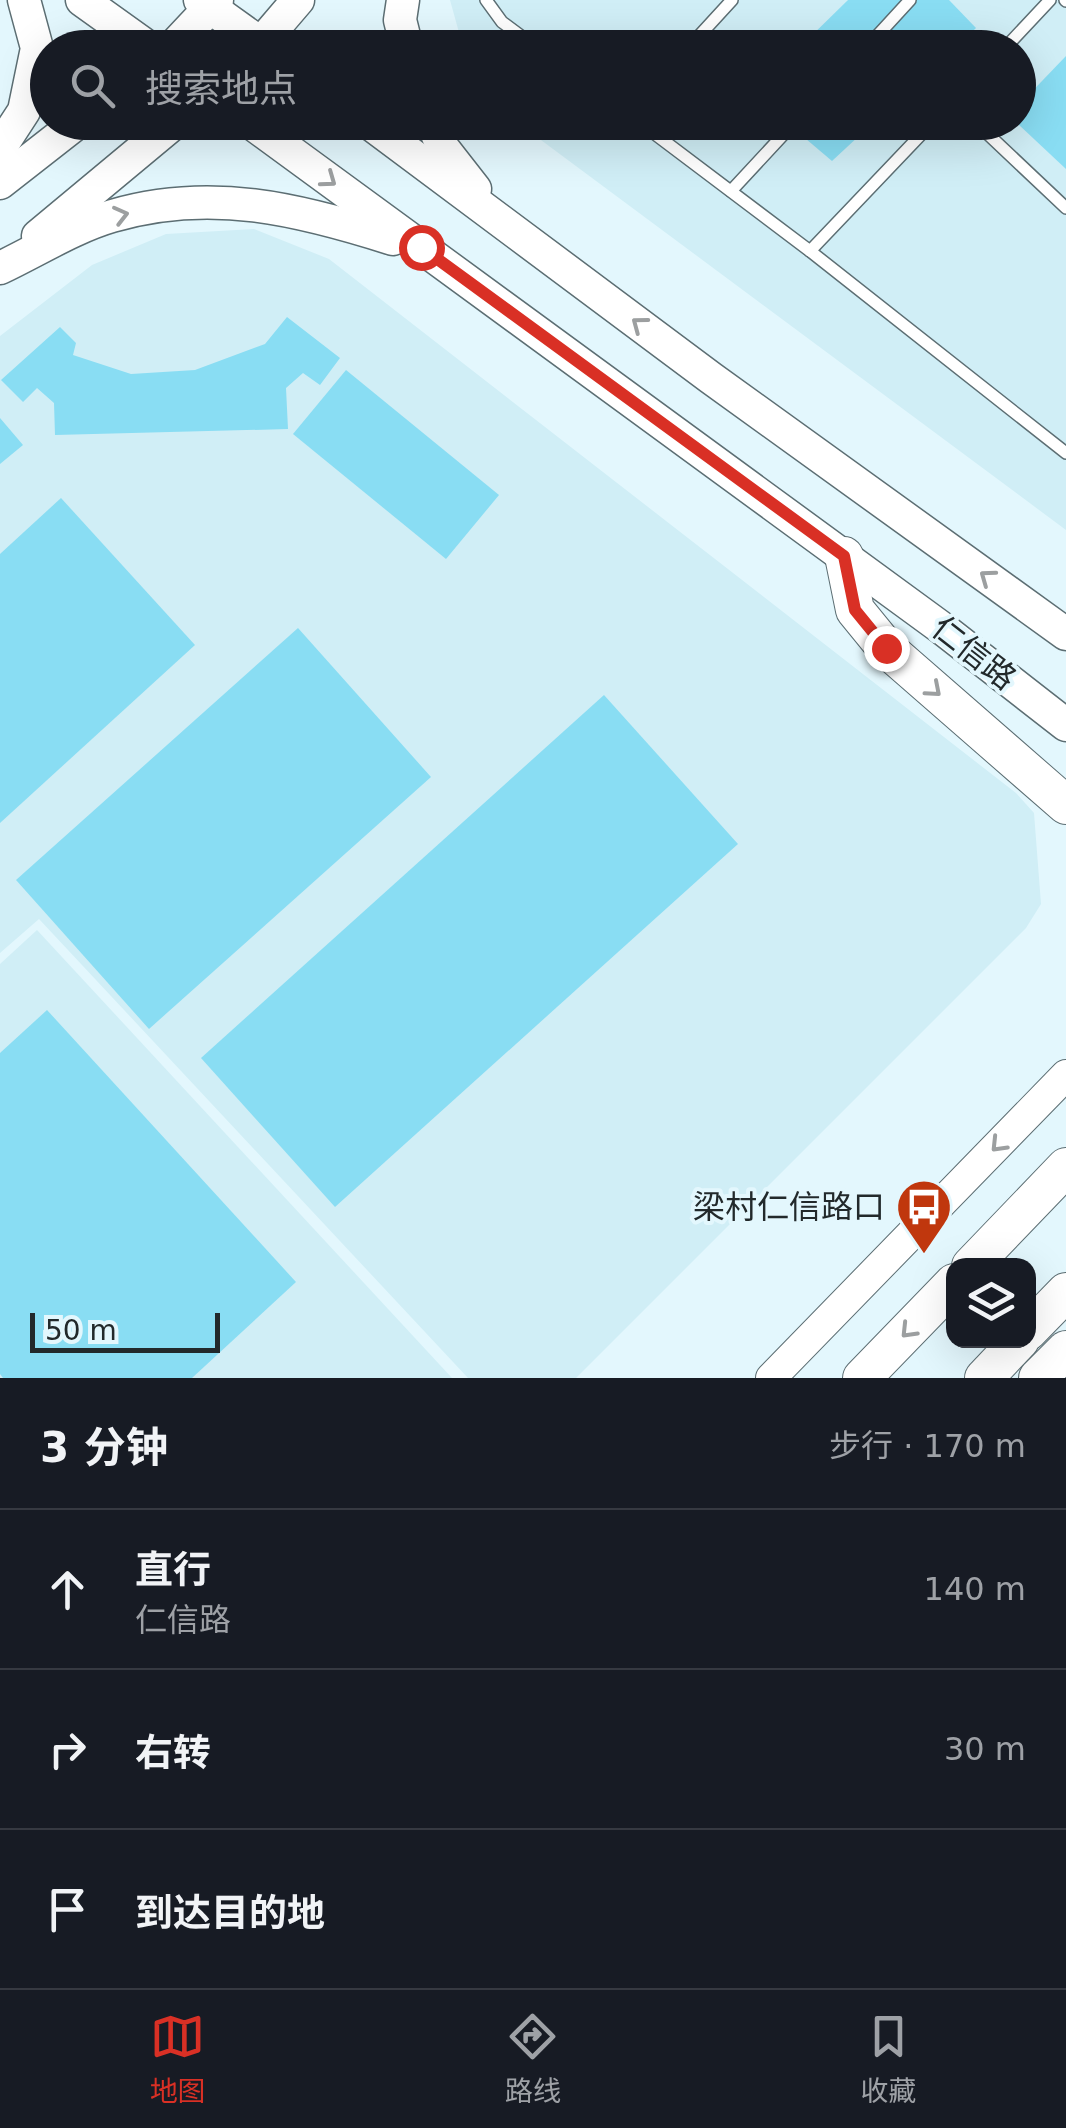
<!DOCTYPE html>
<html lang="zh">
<meta charset="utf-8">
<style>
body{margin:0;font-family:"DejaVu Sans","Noto Sans SC",sans-serif;background:#242831;color:#f1f3f6}
.controls{position:absolute;right:30px;bottom:30px;display:grid;overflow:hidden;border-radius:20px;box-shadow:0 10px 40px #0002}
.controls button{width:90px;height:90px;display:grid;place-items:center;padding:0;border:0;border-bottom:2px solid #363941;background:#171b24;color:#f1f3f6;font:50px sans-serif}
.scale{position:absolute;left:30px;bottom:25px;width:190px;box-sizing:border-box;padding-left:10px;border:5px solid #22292b;border-top:0;font-size:28px;line-height:35px;white-space:nowrap;color:#22292b;-webkit-text-stroke:8px #e3f7fd;paint-order:stroke}
.stop{position:absolute;width:30px;height:30px;margin:-22px;border:8px solid #d93025;border-radius:50%;background:#fff}
.stop.end{background:#d93025;border-color:#fff;box-shadow:0 2px 10px #0008}
.list{margin:0;padding:0;list-style:none}
h2{display:flex;justify-content:space-between;align-items:center;height:130px;margin:0;padding:0 40px;font-size:42px}
h2 small{font-size:32px;font-weight:400;color:#9ea1a6}
.list li{display:grid;grid-template-columns:65px 1fr auto;gap:30px;align-items:center;box-sizing:border-box;height:160px;padding:0 40px;border-top:2px solid #363941}
.list b{display:block;font-size:38px;white-space:nowrap}
.list p{margin:0;font-size:32px;white-space:nowrap;color:#9ea1a6}
.list em{font-size:32px;font-style:normal;color:#9ea1a6}
.icon{flex:none;width:55px;height:55px;fill:none;stroke:currentColor;stroke-width:2;stroke-linecap:round;stroke-linejoin:round}
.map{position:relative;flex:none;width:1066px;height:1378px;overflow:hidden}
.search{position:absolute;background:#171b24;box-shadow:0 10px 40px #0002;left:30px;right:30px;top:30px;height:110px;display:flex;align-items:center;gap:25px;box-sizing:border-box;padding:0 35px;border-radius:55px;color:#9ea1a6;font-size:38px}
.sheet{height:610px;background:#171b24}
nav{display:flex;justify-content:space-around;align-items:center;box-sizing:border-box;height:140px;border-top:2px solid #363941;background:#171b24;font-size:28px;color:#9ea1a6}
nav a{display:grid;justify-items:center;gap:5px}
nav .on{color:#d93025}
.map>svg:first-child{display:block}
.built{fill:#d0eef6}
.building{fill:#89ddf3}
.lines{fill:none;stroke-linecap:round;stroke-linejoin:round}
.service-casing{stroke:#5c6e73;stroke-width:14}
.tertiary-casing{stroke:#5c6e73;stroke-width:32}
.secondary-casing{stroke:#5c6e73;stroke-width:35}
.primary-casing{stroke:#5c6e73;stroke-width:40}
.service{stroke:#fff;stroke-width:11}
.tertiary{stroke:#fff;stroke-width:30}
.secondary{stroke:#fff;stroke-width:32}
.primary{stroke:#fff;stroke-width:38}
.oneway{stroke:#9c9fa0}
.route{stroke:#d93025;stroke-width:12}
.labels{text-anchor:middle;stroke-width:8;stroke-linejoin:round;paint-order:stroke}
.street-label{font-size:32px;fill:#22292b;stroke:#e3f7fd}
.poi-label{font-size:32px;fill:#22292b;stroke:#e3f7fd;text-anchor:end}
</style>
<div class="map">
<svg width="1066" height="1378" viewBox="0 0 1066 1378">
<rect width="100%" height="100%" fill="#e3f7fd"/>
<!-- built -->
<g class="built">
<polygon points="450,0 1066,0 1066,530 518,123 1018,122 1018,48 463,47"/>
<polygon points="254,229 329,259 1016,793 1034,813 1041,904 1026,928 576,1378 468,1378 39,919 0,953 0,336 92,265 166,234"/>
<polygon points="37,930 452,1378 0,1378 0,964"/>
</g>
<!-- building -->
<g class="building">
<polygon points="848,0 949,0 976,28 955,48 799,48"/>
<polygon points="1066,56 1066,169 1018,124 1018,106"/>
<polygon points="786,122 874,122 832,161"/>
<polygon points="287,317 340,358 320,385 303,373 286,388 288,429 55,435 54,403 37,388 23,402 1,380 60,327 76,343 73,355 131,374 195,370 265,344"/>
<polygon points="346,370 499,495 446,559 293,434"/>
<polygon points="0,418 23,445 0,464"/>
<polygon points="61,498 195,645 0,823 0,554"/>
<polygon points="298,628 431,777 149,1029 16,880"/>
<polygon points="604,695 738,844 335,1207 201,1058"/>
<polygon points="47,1010 296,1282 192,1378 3,1378 0,1374 0,1053"/>
</g>
<g class="lines">
<!-- service casing -->
<g class="service-casing">
<g id="service">
<polyline points="486,0 502,22 537,48"/>
<polyline points="1065,0 1066,1"/>
<polyline points="688,48 732,0"/>
<polyline points="866,48 910,0"/>
<polyline points="1005,48 1050,0"/>
<polyline points="639,122 810,251"/>
<polyline points="933,122 810,251 1066,453"/>
<polyline points="975,122 1066,208"/>
<polyline points="731,191 795,122"/>
</g>
</g>
<!-- tertiary casing -->
<g class="tertiary-casing">
<polyline id="tertiary" points="771,1378 1066,1075"/>
</g>
<!-- secondary casing -->
<g class="secondary-casing">
<g id="secondary">
<polyline points="82,0 149,48"/>
<polyline points="200,0 267,48"/>
<polyline points="403,0 400,20 407,48"/>
<polyline points="172,48 217,0"/>
<polyline points="257,48 298,0"/>
<polyline points="250,122 943,629 1066,725"/>
<polyline points="368,122 711,378 1066,634"/>
<polyline points="432,122 443,148 475,189"/>
<polyline points="0,148 24,111 37,48 24,0"/>
<polyline points="0,183 78,122"/>
<polyline points="38,236 175,122"/>
<path d="M0,268C36,251 74,227 112,216C210,187 299,209 393,239"/>
</g>
</g>
<!-- primary casing -->
<g class="primary-casing">
<g id="primary">
<polyline points="844,556 855,610 886,648 1066,805"/>
<polyline points="971,1266 1066,1167"/>
<polyline points="1028,1331 1066,1292"/>
<polyline points="862,1378 954,1283"/>
<polyline points="984,1378 1020,1340"/>
<polyline points="1038,1378 1066,1350"/>
</g>
</g>
<!-- service -->
<use href="#service" class="service"/>
<!-- tertiary -->
<use href="#tertiary" class="tertiary"/>
<!-- secondary -->
<use href="#secondary" class="secondary"/>
<!-- primary -->
<use href="#primary" class="primary"/>
</g>
<!-- one-way arrows -->
<defs><path id="oneway-chevron" d="M-2-3.5L2.5 0L-2 3.5" fill="none" stroke-width="1.6" stroke-linecap="round" stroke-linejoin="round" transform="scale(2.5)"/></defs>
<g class="oneway">
<use href="#oneway-chevron" transform="translate(329 180) rotate(36)"/>
<use href="#oneway-chevron" transform="translate(121 215) rotate(-14)"/>
<use href="#oneway-chevron" transform="translate(639 324) rotate(-143)"/>
<use href="#oneway-chevron" transform="translate(987 577) rotate(-144)"/>
<use href="#oneway-chevron" transform="translate(934 690) rotate(41)"/>
<use href="#oneway-chevron" transform="translate(998 1145) rotate(134)"/>
<use href="#oneway-chevron" transform="translate(908 1331) rotate(134)"/>
</g>
<g class="lines">
<!-- route -->
<polyline class="route" points="421,247 844,556 855,610 886,648"/>
</g>
<!-- icons -->
<defs>
<g id="bus-pin" transform="scale(2.875)"><path d="M0 17L-7.5 6A9.5 9.5 0 1 1 7.5 6Z" fill="#c0370d" stroke="#e3f7fd"/><path d="M-5-6H5V4H4V6H2V4H-2V6H-4V4H-5ZM-3.5-4V0h7V-4ZM-3.5 1.2v1.5H-2V1.2ZM2 1.2v1.5H3.5V1.2Z" fill="#fff"/></g>
</defs>
<g fill-rule="evenodd">
<use href="#bus-pin" x="924" y="1207"/>
</g>
<g class="labels">
<!-- street labels -->
<g class="street-label">
<text transform="translate(974 653) rotate(38)" y="11">仁信路</text>
</g>
<!-- poi labels -->
<g class="poi-label">
<text x="885" y="1218">梁村仁信路口</text>
</g>
</g>
</svg>
<div class="controls">
<button><svg class="icon" aria-label="layers" viewBox="0 0 24 24"><path d="M12 4l9 5-9 5-9-5zM3 14l9 5 9-5"/></svg></button>
</div>
<div class="scale">50 m</div>
<div class="stop" style="left:421px;top:247px"></div>
<div class="stop end" style="left:886px;top:648px"></div>
<div class="search"><svg class="icon" aria-label="search" viewBox="0 0 24 24"><circle cx="10" cy="10" r="6"/><path d="M15 15l6 6"/></svg>搜索地点</div>
</div>
<section class="sheet">
<h2>3 分钟<small>步行 · 170 m</small></h2>
<ul class="list">
<li><svg class="icon" aria-label="ahead" viewBox="0 0 24 24"><path d="M12 20V5M6 11l6-6 6 6"/></svg><div><b>直行</b><p>仁信路</p></div><em>140 m</em></li>
<li><svg class="icon" aria-label="right" viewBox="0 0 24 24"><path d="M7 20v-9h11M14 6l5 5-5 5"/></svg><div><b>右转</b></div><em>30 m</em></li>
<li><svg class="icon" aria-label="arrive" viewBox="0 0 24 24"><path d="M6 21V4h12l-3 4 3 4H6"/></svg><div><b>到达目的地</b></div></li>
</ul>
</section>
<nav>
<a class="on"><svg class="icon" aria-label="map" viewBox="0 0 24 24"><path d="M3 6l6-2 6 2 6-2v14l-6 2-6-2-6 2zM9 4v14M15 6v14"/></svg>地图</a>
<a><svg class="icon" aria-label="directions" viewBox="0 0 24 24"><path d="M12 3l9 9-9 9-9-9zM9 14v-3h6M13 9l2 2-2 2"/></svg>路线</a>
<a><svg class="icon" aria-label="saved" viewBox="0 0 24 24"><path d="M7 4h10v16l-5-4-5 4z"/></svg>收藏</a>
</nav>
